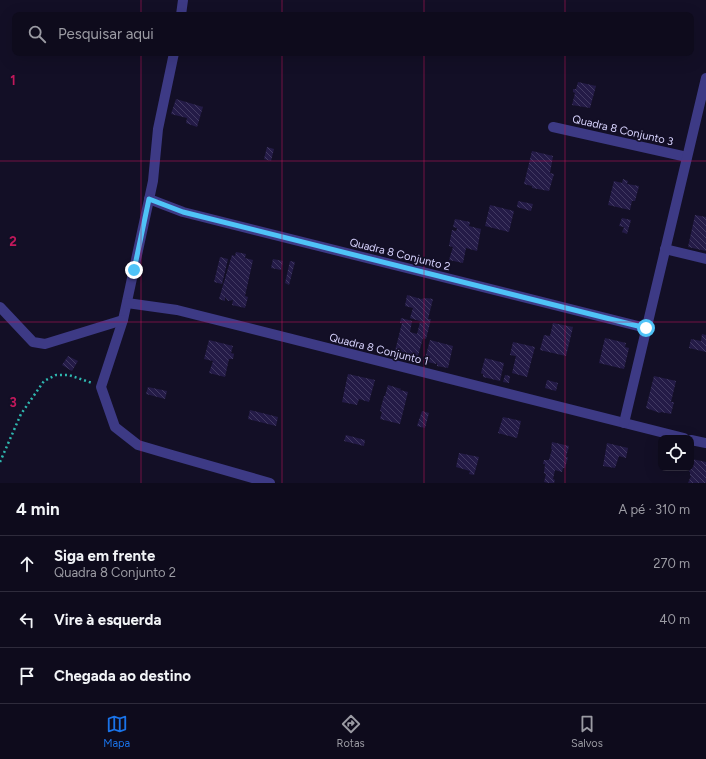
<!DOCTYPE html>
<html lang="pt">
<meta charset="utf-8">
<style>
body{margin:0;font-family:Figtree,sans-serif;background:#171425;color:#f1f3f6}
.controls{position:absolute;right:12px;bottom:12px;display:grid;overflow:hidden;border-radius:8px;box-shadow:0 4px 16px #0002}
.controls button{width:36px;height:36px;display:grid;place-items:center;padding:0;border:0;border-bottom:1px solid #2e2b3b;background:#0e0b1c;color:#f1f3f6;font:20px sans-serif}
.stop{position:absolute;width:12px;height:12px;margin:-9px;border:3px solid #4fc3f7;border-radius:50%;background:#fff}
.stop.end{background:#4fc3f7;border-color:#fff;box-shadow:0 1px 4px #0008}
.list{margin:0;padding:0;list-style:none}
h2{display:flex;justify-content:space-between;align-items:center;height:52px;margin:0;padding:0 16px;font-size:17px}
h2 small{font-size:13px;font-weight:400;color:#9b9ba3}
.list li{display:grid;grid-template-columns:26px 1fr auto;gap:12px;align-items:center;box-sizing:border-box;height:56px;padding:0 16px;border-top:1px solid #2e2b3b}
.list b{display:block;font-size:15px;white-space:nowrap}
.list p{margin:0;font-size:13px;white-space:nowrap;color:#9b9ba3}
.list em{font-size:13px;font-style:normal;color:#9b9ba3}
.icon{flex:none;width:22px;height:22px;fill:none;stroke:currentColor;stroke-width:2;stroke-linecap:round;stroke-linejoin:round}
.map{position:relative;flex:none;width:706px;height:483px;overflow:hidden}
.search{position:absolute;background:#0e0b1c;box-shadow:0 4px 16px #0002;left:12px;right:12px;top:12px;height:44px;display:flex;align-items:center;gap:10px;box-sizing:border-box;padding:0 14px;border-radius:8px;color:#9b9ba3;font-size:15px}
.sheet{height:220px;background:#0e0b1c}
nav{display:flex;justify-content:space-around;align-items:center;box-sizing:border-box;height:56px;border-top:1px solid #2e2b3b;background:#0e0b1c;font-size:11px;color:#9b9ba3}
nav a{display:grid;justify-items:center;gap:2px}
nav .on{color:#1a73e8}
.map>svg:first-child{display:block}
.building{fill:url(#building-back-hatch)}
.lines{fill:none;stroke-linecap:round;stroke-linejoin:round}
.path{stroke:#2fb8b0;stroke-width:2.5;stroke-dasharray:2 3;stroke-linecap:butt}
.street{stroke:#3d3a85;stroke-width:10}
.route{stroke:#4fc3f7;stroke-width:5}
.grid{fill:none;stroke:#c2185b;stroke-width:1;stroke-opacity:0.55}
.labels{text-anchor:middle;stroke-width:3.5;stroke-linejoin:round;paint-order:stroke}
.street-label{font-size:11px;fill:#d9d4ff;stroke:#130f26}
.grid-label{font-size:13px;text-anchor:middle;font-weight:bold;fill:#c2185b;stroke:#130f26;stroke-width:3.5;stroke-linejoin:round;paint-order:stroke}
</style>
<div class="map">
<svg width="706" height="483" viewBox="0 0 706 483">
<defs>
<pattern id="building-back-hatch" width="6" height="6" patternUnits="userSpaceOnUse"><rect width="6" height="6" fill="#241b47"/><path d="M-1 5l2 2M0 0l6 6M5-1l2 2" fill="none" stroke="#433b63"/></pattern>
</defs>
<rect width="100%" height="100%" fill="#130f26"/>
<!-- building -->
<g class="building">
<polygon points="578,82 596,86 590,108 572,105 575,93 573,92 573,89 576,89"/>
<polygon points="176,99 203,107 197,127 186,123 187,118 171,114"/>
<polygon points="267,147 274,149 271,161 264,159"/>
<polygon points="532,151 553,156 550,173 554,174 549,191 532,188 532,186 524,184"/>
<polygon points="623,179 628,181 627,184 639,186 635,201 632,201 630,210 608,205 614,181 622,183"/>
<polygon points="518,201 533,204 531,211 517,207"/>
<polygon points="490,205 514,211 509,232 485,226"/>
<polygon points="695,215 706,217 706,251 688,247"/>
<polygon points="622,218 631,220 627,234 622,232 624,227 619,226"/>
<polygon points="455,219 470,222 469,226 481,229 477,251 466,248 463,263 449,260 453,247 449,246 452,230 456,231 457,228 453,227"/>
<polygon points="236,252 246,254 245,258 253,260 245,296 248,297 245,308 232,305 233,300 228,301 225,297 225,301 219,299 232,255 235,256"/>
<polygon points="220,257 228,259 222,284 214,282"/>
<polygon points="273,259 283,261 281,270 271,268"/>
<polygon points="290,261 295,262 289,285 285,283"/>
<polygon points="407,295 421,299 426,298 433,299 428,319 431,319 426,339 423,338 418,356 395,351 402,323 400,323 401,318 412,321 410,332 417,334 420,322 426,323 410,318 413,308 405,306"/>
<polygon points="553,323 573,327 566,356 540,350 544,335 550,336"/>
<polygon points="702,334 706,335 706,352 689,348 691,339 701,341"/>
<polygon points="605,338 626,343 625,347 629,348 624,369 599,363"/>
<polygon points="209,340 233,346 231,353 234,354 233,359 229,359 225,377 209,373 213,361 204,359"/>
<polygon points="430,340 453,346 448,368 437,366 437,362 436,364 428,362 428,360 425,359"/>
<polygon points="513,342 535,347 527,377 512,373 516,356 510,355"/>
<polygon points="68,356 78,361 72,371 62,365"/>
<polygon points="485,358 504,363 500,381 483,377 483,374 481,373"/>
<polygon points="348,374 375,380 369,402 359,399 357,405 342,402"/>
<polygon points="505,375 510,376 509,383 503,382"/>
<polygon points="654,376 676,381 671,402 674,402 671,414 661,412 660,413 646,408"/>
<polygon points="547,380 558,383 556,391 545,388"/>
<polygon points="388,385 401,389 400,390 408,392 400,424 380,419 382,412 380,411 384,396 385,396"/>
<polygon points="148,387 167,391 165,399 146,394"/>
<polygon points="250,410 278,417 276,426 248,419"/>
<polygon points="422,411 429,413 425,428 417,426"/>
<polygon points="503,417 521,421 517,438 498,433"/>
<polygon points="346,435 365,440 364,446 344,441"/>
<polygon points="552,442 569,446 566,457 568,457 565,468 563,468 562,472 555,470 553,479 555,480 554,483 548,483 544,482 546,474 544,473 545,464 543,464 544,460 549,460 552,449 551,449"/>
<polygon points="607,443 628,448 626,458 619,456 615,468 603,466"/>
<polygon points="459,453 479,457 474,475 469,474 470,471 456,467"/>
<polygon points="692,459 706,462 706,483 688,483 691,476 690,476 690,472 689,472 690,468 691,468"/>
</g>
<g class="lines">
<!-- path -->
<polyline class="path" points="0,462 21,414 44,381 56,375 69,375 92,383"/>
<!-- street -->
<g class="street">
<polyline points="181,15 183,0"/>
<polyline points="174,53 158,129 153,181 123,320 101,387 115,427 138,445 172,455 270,483"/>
<polyline points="553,127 687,157"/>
<polyline points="149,199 183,212 646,328"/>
<polyline points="665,249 706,259"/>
<polyline points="127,303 177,310 684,438"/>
<polyline points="0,307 33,342 45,344 123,320"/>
<polyline points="624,423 706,78"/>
<polyline points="691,440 706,443"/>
</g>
</g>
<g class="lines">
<!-- route -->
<polyline class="route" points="134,270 149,199 183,212 646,328"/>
</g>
<!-- grid -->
<path class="grid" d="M141,0V15M282,0V15M424,0V15M565,0V15M141,53V483M282,53V483M424,53V483M565,53V483M0,161H706M0,322H706"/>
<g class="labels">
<!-- street labels -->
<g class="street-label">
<text transform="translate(623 130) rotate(13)" y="4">Quadra 8 Conjunto 3</text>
<text transform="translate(400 254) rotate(14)" y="4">Quadra 8 Conjunto 2</text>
<text transform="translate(379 349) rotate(14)" y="4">Quadra 8 Conjunto 1</text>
</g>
</g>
<g class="grid-label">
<text x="13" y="85">1</text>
<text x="13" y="246">2</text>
<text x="13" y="407">3</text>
</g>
</svg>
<div class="controls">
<button><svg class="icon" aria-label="locate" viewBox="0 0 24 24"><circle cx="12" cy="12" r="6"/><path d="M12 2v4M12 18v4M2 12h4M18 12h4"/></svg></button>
</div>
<div class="stop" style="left:646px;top:328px"></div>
<div class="stop end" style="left:134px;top:270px"></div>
<div class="search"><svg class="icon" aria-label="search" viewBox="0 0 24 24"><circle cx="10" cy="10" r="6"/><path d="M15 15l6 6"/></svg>Pesquisar aqui</div>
</div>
<section class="sheet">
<h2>4 min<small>A pé · 310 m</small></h2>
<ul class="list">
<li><svg class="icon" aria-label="ahead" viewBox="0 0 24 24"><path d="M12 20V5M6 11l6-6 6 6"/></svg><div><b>Siga em frente</b><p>Quadra 8 Conjunto 2</p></div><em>270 m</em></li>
<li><svg class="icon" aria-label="left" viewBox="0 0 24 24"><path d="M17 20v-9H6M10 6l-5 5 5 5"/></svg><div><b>Vire à esquerda</b></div><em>40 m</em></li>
<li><svg class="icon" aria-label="arrive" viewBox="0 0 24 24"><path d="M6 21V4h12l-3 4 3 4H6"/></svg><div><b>Chegada ao destino</b></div></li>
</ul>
</section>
<nav>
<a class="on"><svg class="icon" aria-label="map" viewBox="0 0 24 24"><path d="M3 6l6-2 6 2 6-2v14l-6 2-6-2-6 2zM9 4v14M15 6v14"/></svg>Mapa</a>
<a><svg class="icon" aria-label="directions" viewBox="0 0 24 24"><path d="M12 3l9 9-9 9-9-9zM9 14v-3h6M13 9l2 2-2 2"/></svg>Rotas</a>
<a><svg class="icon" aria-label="saved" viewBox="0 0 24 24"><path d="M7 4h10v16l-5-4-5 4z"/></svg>Salvos</a>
</nav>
